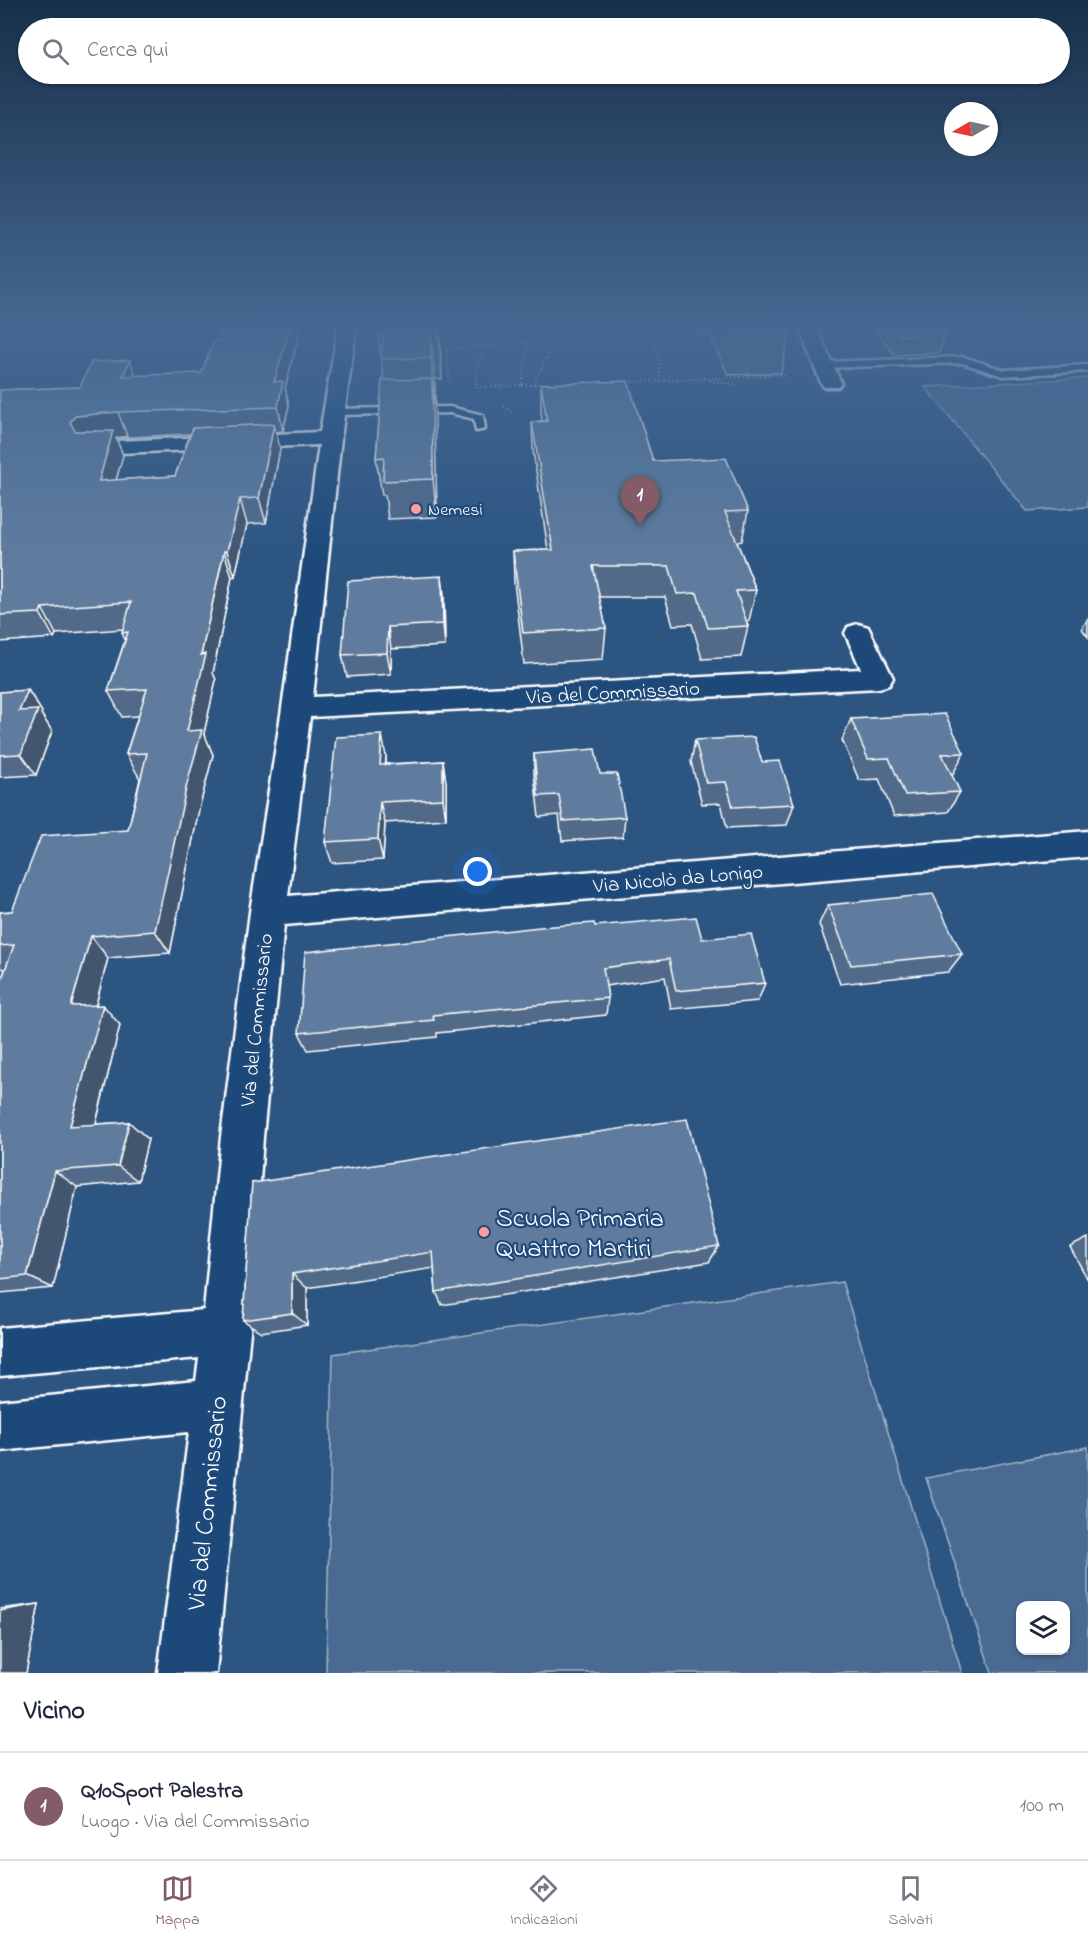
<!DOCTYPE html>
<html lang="it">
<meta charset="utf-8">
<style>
body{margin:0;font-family:"Indie Flower",sans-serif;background:#f6f6f7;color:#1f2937}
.controls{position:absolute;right:18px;bottom:18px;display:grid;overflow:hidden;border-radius:12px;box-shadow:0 2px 4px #0004}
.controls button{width:54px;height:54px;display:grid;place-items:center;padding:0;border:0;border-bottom:2px solid #e0e1e3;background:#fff;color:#1f2937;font:30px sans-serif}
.compass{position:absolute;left:944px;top:102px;width:54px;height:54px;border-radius:50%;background:#fff;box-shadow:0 2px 4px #0004;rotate:261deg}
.you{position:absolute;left:478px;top:872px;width:21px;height:21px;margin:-15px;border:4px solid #fff;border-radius:50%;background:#1a73e8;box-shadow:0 0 0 9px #1a73e833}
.badge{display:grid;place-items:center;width:39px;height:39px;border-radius:50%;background:#845c67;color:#fff;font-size:20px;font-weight:700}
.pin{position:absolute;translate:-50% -50px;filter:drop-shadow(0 2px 3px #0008)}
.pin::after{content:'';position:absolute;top:32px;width:21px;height:18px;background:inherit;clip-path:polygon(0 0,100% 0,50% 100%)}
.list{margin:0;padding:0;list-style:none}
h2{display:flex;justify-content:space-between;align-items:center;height:78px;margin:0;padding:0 24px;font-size:26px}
h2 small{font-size:20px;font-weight:400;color:#747a83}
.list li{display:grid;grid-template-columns:39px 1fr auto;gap:18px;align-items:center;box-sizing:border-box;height:108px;padding:0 24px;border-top:2px solid #e0e1e3}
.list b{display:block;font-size:22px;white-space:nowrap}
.list p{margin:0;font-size:20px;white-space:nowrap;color:#747a83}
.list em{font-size:20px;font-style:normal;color:#747a83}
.icon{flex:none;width:33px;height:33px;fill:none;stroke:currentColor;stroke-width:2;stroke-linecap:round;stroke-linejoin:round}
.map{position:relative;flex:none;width:1088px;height:1673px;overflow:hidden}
.search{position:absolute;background:#fff;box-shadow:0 2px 4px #0004;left:18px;right:18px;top:18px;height:66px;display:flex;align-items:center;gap:15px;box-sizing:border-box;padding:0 21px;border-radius:33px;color:#747a83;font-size:22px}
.sheet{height:186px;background:#fff}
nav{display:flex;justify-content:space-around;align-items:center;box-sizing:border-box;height:84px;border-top:2px solid #e0e1e3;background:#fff;font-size:16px;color:#747a83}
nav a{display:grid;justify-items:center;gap:3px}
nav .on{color:#845c67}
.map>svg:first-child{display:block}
.green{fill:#486b92;stroke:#a4b5c8;stroke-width:1.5;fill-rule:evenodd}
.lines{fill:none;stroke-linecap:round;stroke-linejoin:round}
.service-casing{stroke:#fff;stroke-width:5}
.minor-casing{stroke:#fff;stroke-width:5}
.path{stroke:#fff;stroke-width:2;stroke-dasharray:1 3;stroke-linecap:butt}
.service{fill:#1f4a7a;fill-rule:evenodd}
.minor{fill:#1f4a7a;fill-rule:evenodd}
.wall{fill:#516b89;stroke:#fff;stroke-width:1.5;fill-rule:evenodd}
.shaded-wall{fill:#42576f;stroke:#fff;stroke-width:1.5}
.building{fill:#5e7c9f;stroke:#fff;stroke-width:1.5}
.poi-dot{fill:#ff9aa2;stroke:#1f4a7a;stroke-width:2}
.labels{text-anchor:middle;stroke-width:4.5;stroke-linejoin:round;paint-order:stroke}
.far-poi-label{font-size:18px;fill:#fff;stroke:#1f4a7a;text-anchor:start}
.street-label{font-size:21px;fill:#fff;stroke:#1f4a7a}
.near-poi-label{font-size:26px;fill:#fff;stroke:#1f4a7a;text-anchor:start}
.near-street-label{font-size:26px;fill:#fff;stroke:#1f4a7a}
</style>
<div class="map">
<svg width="1088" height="1673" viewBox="0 0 1088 1673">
<rect width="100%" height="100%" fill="#2c5582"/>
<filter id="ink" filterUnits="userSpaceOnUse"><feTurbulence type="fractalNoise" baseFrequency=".0167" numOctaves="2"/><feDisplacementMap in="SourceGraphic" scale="12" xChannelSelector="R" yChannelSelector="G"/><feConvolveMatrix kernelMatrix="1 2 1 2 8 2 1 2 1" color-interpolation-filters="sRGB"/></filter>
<g filter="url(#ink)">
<!-- green -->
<g class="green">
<polygon points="1088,378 1088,507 1027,511 925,387"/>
<polygon points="842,1282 962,1673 326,1673 333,1354"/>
<path d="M1088,1447V1673H992L926,1478ZM1020,1606H1066V1650H1020Z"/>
</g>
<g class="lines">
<!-- service casing -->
<g class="service-casing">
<g id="service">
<polygon points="963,357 1004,370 1088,365 1088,371 1003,376 962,363 823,368 818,365 823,362"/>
<polygon points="450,407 483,415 485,429 476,431 474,419 450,413 334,415 329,412 334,409"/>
</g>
</g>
<!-- minor casing -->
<g class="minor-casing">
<g id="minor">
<polygon points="338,328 356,328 341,438 313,697 861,669 845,633 848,627 858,624 868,627 893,678 889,685 879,688 310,717 288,896 1088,831 1088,857 284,925 263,1137 250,1332 216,1673 158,1673 189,1432 0,1451 0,1401 196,1381 199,1358 0,1376 0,1328 204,1310 221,1137 250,912 282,708 319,445 94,454 86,453 83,448 86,443 94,442 320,432"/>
<polygon points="799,328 817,328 841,383 838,387 824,387 821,383"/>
</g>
</g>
<!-- path -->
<g class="path">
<polyline points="445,328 450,384"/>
<path d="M643,328C656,344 662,359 659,380"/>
<polyline points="556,338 659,328"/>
<polyline points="446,350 528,342"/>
<polyline points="710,380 736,385"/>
<polyline points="624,382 787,375"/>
<polyline points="534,384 560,328"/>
<polyline points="522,385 545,384"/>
<polyline points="476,388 522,385 530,328"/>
<path d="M477,388C473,361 484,345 504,328"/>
<polyline points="504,406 511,411"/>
</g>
<!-- service -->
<use href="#service" class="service"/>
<!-- minor -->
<use href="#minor" class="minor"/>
</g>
<!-- wall -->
<g class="wall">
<polygon points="440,328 442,379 435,379 435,405 434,405 437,517 388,519 385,495 382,495 376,458 384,380 378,335"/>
<polygon points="695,328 789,328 790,331 781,373 728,375 708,331 696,332"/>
<polygon points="873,328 939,328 945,334 939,353 895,355"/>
<path d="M299,335L285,388L289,405L283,431L276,432L280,449L266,523L247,524L235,576L232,577L213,673L216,680L204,733L213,755L199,809L170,953L108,958L96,1005L120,1025L96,1124L129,1122L148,1139L138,1181L77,1187L53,1288L0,1293V984L5,969L0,968V912L12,911L128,830L140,779L126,754L138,716L122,717L108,691L125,640L122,633L123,629L56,634L54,638L0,642V390L80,387L135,376L201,373ZM190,434L175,476L116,480L123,455L116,438Z"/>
<polygon points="541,384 653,461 748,511 742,541 737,542 756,590 749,621 746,621 748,626 741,657 702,659 692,624 673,625 665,597 599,597 606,628 603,659 524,664 514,582 513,551 548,550 533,451 532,422 542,421 541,413"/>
<polygon points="442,576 444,597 445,646 391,649 391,674 347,677 342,655"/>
<polygon points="1088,618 1088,637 1082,629"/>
<polygon points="28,690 42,712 41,714 52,731 36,775 0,777 0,692"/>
<polygon points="851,719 964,753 953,774 951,774 960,792 948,812 894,816 879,779 859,780 842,740"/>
<polygon points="695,740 762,762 794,804 787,825 727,828 721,803 702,804 691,762"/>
<polygon points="534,754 625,817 623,837 562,841 559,815 539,817 534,775"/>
<polygon points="386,756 386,764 443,761 446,783 446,819 385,823 383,860 332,863 325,842"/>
<polygon points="828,905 962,954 948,972 840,984 819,924"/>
<polygon points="595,926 702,939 765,983 758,1001 671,1009 665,977 606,986 608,998 606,1015 437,1033 437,1037 308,1050 299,1033"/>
<polygon points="252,1183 719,1246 709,1262 442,1305 436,1292 434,1268 307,1288 307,1325 261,1332 243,1320"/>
<polygon points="1088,1238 1088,1280 1070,1247"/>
<polygon points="39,1604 26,1673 0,1673 0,1609"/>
</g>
<!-- shaded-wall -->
<g class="shaded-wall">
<polygon points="290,328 298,328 299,335 285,388 289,405 283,431 278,407 274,382"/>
<polygon points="437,328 440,328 442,379 438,333"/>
<polygon points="431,333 435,379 435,405 431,358"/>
<polygon points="130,360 138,383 123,376"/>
<polygon points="432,379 435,416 437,517 433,479"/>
<polygon points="118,412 127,436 116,438 123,455 109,506 70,422 75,416"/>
<polygon points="274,424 280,449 266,523 259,498"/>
<polygon points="240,499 247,524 235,576 227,551"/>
<polygon points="224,551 232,577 213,673 216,680 204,733 213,755 199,809 170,953 155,931 187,731 201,655"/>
<polygon points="442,576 444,597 445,646 443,624"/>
<polygon points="42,608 56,634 54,638 40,613"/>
<polygon points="388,627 391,649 391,674 387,653"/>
<polygon points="28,690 42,712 41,714 52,731 36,775 21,754 19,711"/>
<polygon points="382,735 386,756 384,786 380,765"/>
<polygon points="443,761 446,783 446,819 443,799"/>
<polygon points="380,802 385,823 383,860 378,839"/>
<polygon points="91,936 108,958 90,1027 71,1006"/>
<polygon points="103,1005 120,1025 91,1143 70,1126"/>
<polygon points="129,1122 148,1139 138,1181 118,1166"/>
<polygon points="55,1171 77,1187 53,1288 27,1276"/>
<polygon points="292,1274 307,1288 307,1325 292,1313"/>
<polygon points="39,1604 26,1673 0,1673 0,1611"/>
</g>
<!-- building -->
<g class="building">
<polygon points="242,328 290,328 274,382 283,381 278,407 118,412 75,416 70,422 75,431 113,431 99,481 175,476 193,428 274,424 259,498 240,499 227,551 224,551 201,655 206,654 187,731 202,730 187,784 155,931 91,936 71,1006 103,1005 70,1126 129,1122 118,1166 55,1171 27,1276 0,1279 0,984 14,945 0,946 0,912 12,911 41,836 128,830 147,753 126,754 147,689 108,691 128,632 122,633 131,602 42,608 40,613 0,615 0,390 80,387 91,362 130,360 123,376 201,373 214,341 218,341 220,335 241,333"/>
<polygon points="379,328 437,328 438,333 431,333 431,358 381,359 383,335 378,335"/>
<polygon points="732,328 789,328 790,331 734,333"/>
<polygon points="893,328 939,328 945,334 900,336"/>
<polygon points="432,379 433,479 383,481 384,457 376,458 382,380"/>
<polygon points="628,381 653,461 726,458 748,511 725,512 756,590 736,591 748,626 708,628 697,593 677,594 669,566 593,566 606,628 523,633 513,551 553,550 532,422 547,421 541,384"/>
<polygon points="442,576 443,624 388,627 387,653 342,655 348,581"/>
<polygon points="28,690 19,711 38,710 21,754 0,755 0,692"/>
<polygon points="945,714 964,753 942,754 960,792 905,795 889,758 868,759 851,719"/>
<polygon points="382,735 380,765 443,761 443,799 380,802 378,839 325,842 336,737"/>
<polygon points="754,737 762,762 780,761 794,804 733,807 726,782 706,783 695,740"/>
<polygon points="595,749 600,774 617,774 625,817 563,821 559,795 538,796 534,754"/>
<polygon points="933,894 962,954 851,965 828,905"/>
<polygon points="696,917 702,939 751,934 765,983 676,991 669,959 603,968 608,998 433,1015 434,1020 299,1033 305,952 540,927 594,923 595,926"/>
<polygon points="687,1119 719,1246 436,1292 433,1252 292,1274 292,1313 243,1320 252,1183"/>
</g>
</g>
<!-- sky -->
<linearGradient id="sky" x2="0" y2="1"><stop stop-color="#182f48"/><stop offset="0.58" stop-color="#456892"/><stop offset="1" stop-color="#456892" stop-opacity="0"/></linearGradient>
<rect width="1088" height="562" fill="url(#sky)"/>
<!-- markers -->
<g class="poi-dot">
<circle cx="416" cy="509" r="6"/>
<circle cx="484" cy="1232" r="6"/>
</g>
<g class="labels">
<!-- far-poi labels -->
<g class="far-poi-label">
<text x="428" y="515">Nemesi</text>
</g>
<!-- street labels -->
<g class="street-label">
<text transform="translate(613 692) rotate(-3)" y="7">Via del Commissario</text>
<text transform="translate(678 878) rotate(-5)" y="7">Via Nicolò da Lonigo</text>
<text transform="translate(256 1020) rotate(-84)" y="7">Via del Commissario</text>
</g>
<!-- near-poi labels -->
<g class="near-poi-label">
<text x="496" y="1226">Scuola Primaria<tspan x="496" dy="30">Quattro Martiri</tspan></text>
</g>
<!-- near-street labels -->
<g class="near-street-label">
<text transform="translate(206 1503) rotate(-84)" y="9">Via del Commissario</text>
</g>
</g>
</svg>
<div class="controls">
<button><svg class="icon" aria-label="layers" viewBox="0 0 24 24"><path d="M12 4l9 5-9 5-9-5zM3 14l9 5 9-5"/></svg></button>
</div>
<svg class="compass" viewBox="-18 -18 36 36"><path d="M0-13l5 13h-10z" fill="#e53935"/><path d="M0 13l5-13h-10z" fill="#747a83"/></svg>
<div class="you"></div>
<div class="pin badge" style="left:640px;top:526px">1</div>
<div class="search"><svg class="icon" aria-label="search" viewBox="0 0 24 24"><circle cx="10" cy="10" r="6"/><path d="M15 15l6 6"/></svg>Cerca qui</div>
</div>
<section class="sheet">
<h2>Vicino<small></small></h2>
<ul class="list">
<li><span class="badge">1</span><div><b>Q10Sport Palestra</b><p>Luogo · Via del Commissario</p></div><em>100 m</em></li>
</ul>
</section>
<nav>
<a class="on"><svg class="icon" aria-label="map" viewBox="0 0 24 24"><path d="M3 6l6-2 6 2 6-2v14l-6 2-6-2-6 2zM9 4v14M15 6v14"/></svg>Mappa</a>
<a><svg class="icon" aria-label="directions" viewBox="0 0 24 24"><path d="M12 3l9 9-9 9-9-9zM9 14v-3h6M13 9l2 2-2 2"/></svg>Indicazioni</a>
<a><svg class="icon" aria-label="saved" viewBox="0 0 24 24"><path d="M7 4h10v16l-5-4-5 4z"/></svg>Salvati</a>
</nav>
